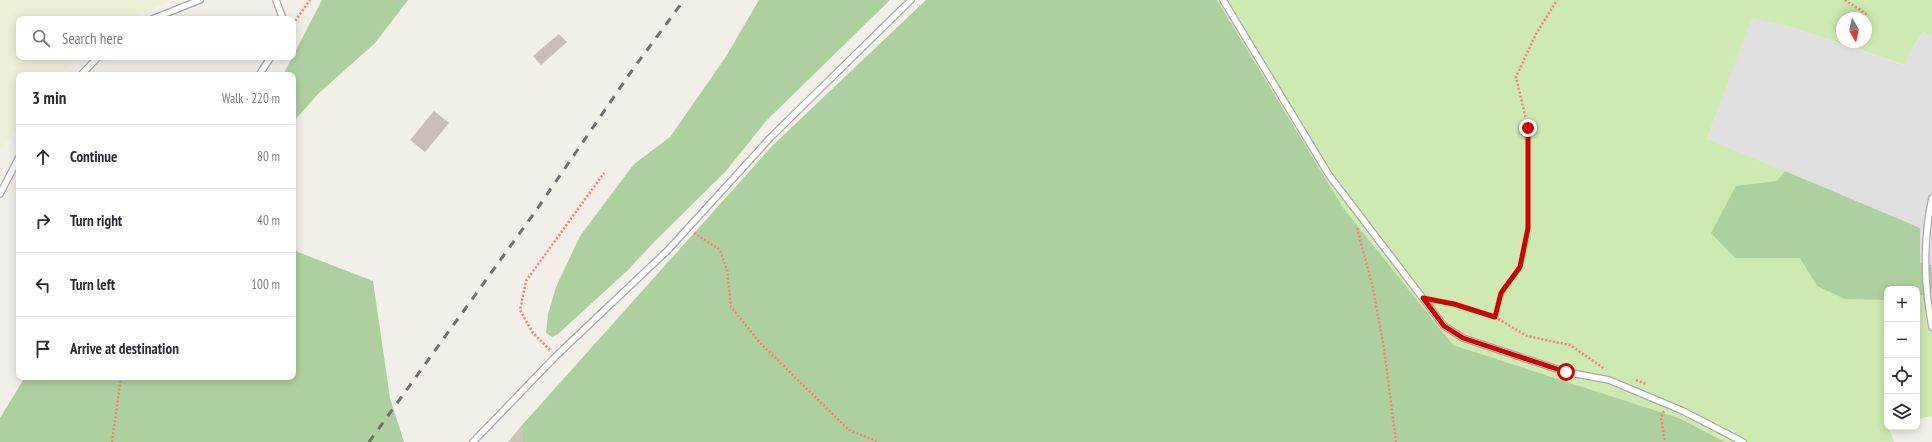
<!DOCTYPE html>
<meta charset="utf-8">
<style>
body{margin:0;font-family:"PT Sans Narrow",sans-serif;background:#f7f7f7;color:#2b2b33}
.controls{position:absolute;right:12px;bottom:12px;display:grid;overflow:hidden;border-radius:8px;box-shadow:0 2px 10px #0003}
.controls button{width:36px;height:36px;display:grid;place-items:center;padding:0;border:0;border-bottom:1px solid #e1e1e2;background:#fff;color:#2b2b33;font:20px sans-serif}
.compass{position:absolute;left:1836px;top:12px;width:36px;height:36px;border-radius:50%;background:#fff;box-shadow:0 2px 10px #0003;rotate:171deg}
.stop{position:absolute;width:12px;height:12px;margin:-9px;border:3px solid #d40000;border-radius:50%;background:#fff}
.stop.end{background:#d40000;border-color:#fff;box-shadow:0 1px 4px #0008}
.list{margin:0;padding:0;list-style:none}
h2{display:flex;justify-content:space-between;align-items:center;height:52px;margin:0;padding:0 16px;font-size:17px}
h2 small{font-size:13px;font-weight:400;color:#7c7c81}
.list li{display:grid;grid-template-columns:26px 1fr auto;gap:12px;align-items:center;box-sizing:border-box;height:64px;padding:0 16px;border-top:1px solid #e1e1e2}
.list b{display:block;font-size:15px;white-space:nowrap}
.list em{font-size:13px;font-style:normal;color:#7c7c81}
.icon{flex:none;width:22px;height:22px;fill:none;stroke:currentColor;stroke-width:2;stroke-linecap:round;stroke-linejoin:round}
.map{position:relative;flex:none;width:1932px;height:442px;overflow:hidden}
.search{position:absolute;background:#fff;box-shadow:0 2px 10px #0003;left:16px;top:16px;width:280px;height:44px;display:flex;align-items:center;gap:10px;box-sizing:border-box;padding:0 14px;border-radius:8px;color:#7c7c81;font-size:15px}
.panel{position:absolute;background:#fff;box-shadow:0 2px 10px #0003;left:16px;top:72px;width:280px;height:308px;border-radius:8px}
.map>svg:first-child{display:block}
.residential{fill:#e0dfdf}
.construction{fill:#c7c7b4}
.farmland{fill:#eef0d5}
.grass{fill:#cdebb0;fill-rule:evenodd}
.forest{fill:#add19e}
.building{fill:#c7bfb8}
.lines{fill:none;stroke-linecap:round;stroke-linejoin:round}
.lane-casing{stroke:#a9a9a9;stroke-width:8}
.path{stroke:#fa8072;stroke-width:2.5;stroke-dasharray:2 2;stroke-linecap:butt}
.lane{stroke:#fff;stroke-width:5.5}
.rail{stroke:#707070;stroke-width:3;stroke-dasharray:8 8;stroke-linecap:butt}
.route{stroke:#d40000;stroke-width:5}
</style>
<div class="map">
<svg width="1932" height="442" viewBox="0 0 1932 442">
<rect width="100%" height="100%" fill="#f2efe9"/>
<!-- residential -->
<polygon class="residential" points="1752,17 1788,26 1904,65 1910,52 1923,32 1932,36 1932,265 1920,264 1707,139"/>
<!-- construction -->
<polygon class="construction" points="523,424 523,442 508,442"/>
<!-- farmland -->
<polygon class="farmland" points="0,0 172,0 128,19 19,19 19,57 76,57 61,75 19,75 19,126 0,150"/>
<!-- grass -->
<path class="grass" d="M1217,0H1932V36L1923,32L1910,52L1905,65L1788,26L1752,18L1707,139L1920,228V263L1932,265V416L1917,419V289H1887V427H1889L1894,442H1725L1679,418L1453,345L1344,209ZM1842,18H1866V42H1842Z"/>
<!-- forest -->
<g class="forest">
<polygon points="322,0 408,0 375,43 318,94 293,122 293,75 283,75"/>
<polygon points="759,0 890,0 767,120 725,172 656,240 627,271 558,334 552,337 546,333 548,314 556,287 580,236 634,164 670,137 725,58"/>
<polygon points="926,0 1217,0 1344,209 1453,345 1679,418 1725,442 523,442 523,424 772,146"/>
<polygon points="1785,171 1920,228 1920,263 1932,265 1932,293 1917,296 1917,289 1887,289 1887,300 1845,299 1817,286 1800,258 1735,258 1711,233 1736,186 1777,181"/>
<polygon points="293,247 298,252 373,281 390,398 404,442 0,442 0,418 25,377 293,377"/>
</g>
<!-- building -->
<g class="building">
<polygon points="559,34 567,42 541,65 533,56"/>
<polygon points="434,111 449,123 425,152 410,140"/>
</g>
<g class="lines">
<!-- lane casing -->
<g class="lane-casing">
<g id="lane">
<polyline points="276,0 283,19"/>
<polyline points="1223,0 1329,175 1444,326 1463,338 1566,372 1609,380 1683,411 1743,442"/>
<polyline points="152,19 200,0"/>
<polyline points="81,75 98,57"/>
<polyline points="259,75 271,57"/>
<polyline points="0,194 19,157"/>
<path d="M1932,198C1923,240 1924,285 1932,327"/>
<polyline points="473,442 556,356 668,250 770,138 911,0"/>
</g>
</g>
<!-- path -->
<g class="path">
<polyline points="1845,0 1868,15"/>
<polyline points="293,24 310,0"/>
<polyline points="1357,228 1373,288 1384,348 1396,442"/>
<polyline points="694,233 720,250 727,270 731,307 761,344 849,430 879,442"/>
<polyline points="1437,301 1454,304 1495,317 1527,336 1570,345 1605,369"/>
<polyline points="1495,317 1501,293 1520,267 1528,228 1528,128 1516,77 1536,34 1557,0"/>
<polyline points="550,350 533,333 520,310 526,281 604,173"/>
<polyline points="1636,380 1646,384"/>
<polyline points="1664,411 1661,417 1665,442"/>
<polyline points="112,442 121,377"/>
</g>
<!-- lane -->
<use href="#lane" class="lane"/>
<!-- rail -->
<polyline class="rail" points="369,442 535,212 633,69 684,0"/>
</g>
<g class="lines">
<!-- route -->
<polyline class="route" points="1528,128 1528,228 1520,267 1501,293 1495,317 1454,304 1423,298 1444,326 1463,338 1566,372"/>
</g>
</svg>
<div class="controls">
<button>+</button>
<button>−</button>
<button><svg class="icon" aria-label="locate" viewBox="0 0 24 24"><circle cx="12" cy="12" r="6"/><path d="M12 2v4M12 18v4M2 12h4M18 12h4"/></svg></button>
<button><svg class="icon" aria-label="layers" viewBox="0 0 24 24"><path d="M12 4l9 5-9 5-9-5zM3 14l9 5 9-5"/></svg></button>
</div>
<svg class="compass" viewBox="-18 -18 36 36"><path d="M0-13l5 13h-10z" fill="#e53935"/><path d="M0 13l5-13h-10z" fill="#7c7c81"/></svg>
<div class="stop" style="left:1566px;top:372px"></div>
<div class="stop end" style="left:1528px;top:128px"></div>
<div class="search"><svg class="icon" aria-label="search" viewBox="0 0 24 24"><circle cx="10" cy="10" r="6"/><path d="M15 15l6 6"/></svg>Search here</div>
<section class="panel">
<h2>3 min<small>Walk · 220 m</small></h2>
<ul class="list">
<li><svg class="icon" aria-label="ahead" viewBox="0 0 24 24"><path d="M12 20V5M6 11l6-6 6 6"/></svg><div><b>Continue</b></div><em>80 m</em></li>
<li><svg class="icon" aria-label="right" viewBox="0 0 24 24"><path d="M7 20v-9h11M14 6l5 5-5 5"/></svg><div><b>Turn right</b></div><em>40 m</em></li>
<li><svg class="icon" aria-label="left" viewBox="0 0 24 24"><path d="M17 20v-9H6M10 6l-5 5 5 5"/></svg><div><b>Turn left</b></div><em>100 m</em></li>
<li><svg class="icon" aria-label="arrive" viewBox="0 0 24 24"><path d="M6 21V4h12l-3 4 3 4H6"/></svg><div><b>Arrive at destination</b></div></li>
</ul>
</section>
</div>
